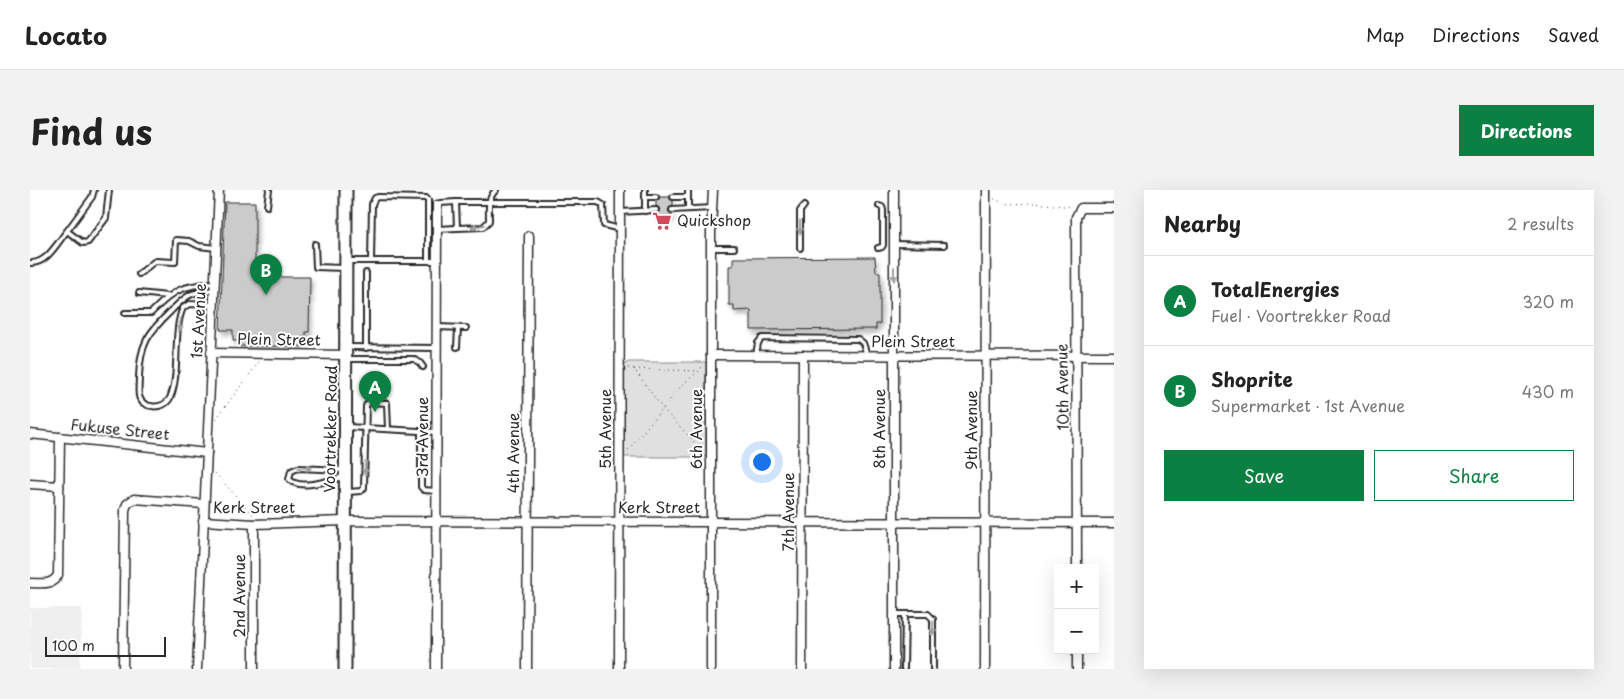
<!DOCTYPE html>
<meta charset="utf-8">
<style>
body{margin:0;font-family:"Playpen Sans",sans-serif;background:#f2f2f2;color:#222}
.controls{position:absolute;right:15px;bottom:15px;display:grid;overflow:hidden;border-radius:0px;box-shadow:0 5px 20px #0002}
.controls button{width:45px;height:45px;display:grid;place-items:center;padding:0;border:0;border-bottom:1px solid #e0e0e0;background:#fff;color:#222;font:25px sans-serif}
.scale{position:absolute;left:15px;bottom:12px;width:121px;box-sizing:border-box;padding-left:5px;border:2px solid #2b2b2b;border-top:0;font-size:14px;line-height:18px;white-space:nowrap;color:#2b2b2b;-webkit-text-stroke:4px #fff;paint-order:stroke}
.you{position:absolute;left:731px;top:271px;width:18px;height:18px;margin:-12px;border:4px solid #fff;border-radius:50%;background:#1a73e8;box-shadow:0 0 0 8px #1a73e833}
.badge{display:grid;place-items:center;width:32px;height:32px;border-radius:50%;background:#0b8043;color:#fff;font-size:16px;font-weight:700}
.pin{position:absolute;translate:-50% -41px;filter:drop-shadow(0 1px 2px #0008)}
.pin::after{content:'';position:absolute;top:26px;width:18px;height:15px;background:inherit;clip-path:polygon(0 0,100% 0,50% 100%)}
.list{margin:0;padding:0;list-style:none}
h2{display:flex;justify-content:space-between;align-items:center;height:65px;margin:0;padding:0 20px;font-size:21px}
h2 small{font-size:16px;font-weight:400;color:#767676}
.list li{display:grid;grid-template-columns:32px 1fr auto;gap:15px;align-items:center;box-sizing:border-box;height:90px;padding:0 20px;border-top:1px solid #e0e0e0}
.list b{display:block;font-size:19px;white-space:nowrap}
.list p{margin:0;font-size:16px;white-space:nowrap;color:#767676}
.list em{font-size:16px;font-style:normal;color:#767676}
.actions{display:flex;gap:10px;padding:15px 20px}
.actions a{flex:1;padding:11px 0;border:1px solid #0b8043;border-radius:0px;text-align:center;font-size:18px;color:#0b8043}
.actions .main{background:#0b8043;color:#fff}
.map{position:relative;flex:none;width:1084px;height:479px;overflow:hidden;border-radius:0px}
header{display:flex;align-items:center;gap:30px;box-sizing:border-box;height:70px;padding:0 25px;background:#fff;border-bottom:1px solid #e0e0e0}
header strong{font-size:24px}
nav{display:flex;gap:28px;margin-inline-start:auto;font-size:18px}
.intro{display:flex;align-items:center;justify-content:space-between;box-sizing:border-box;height:120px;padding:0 30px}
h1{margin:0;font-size:35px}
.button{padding:12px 22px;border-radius:0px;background:#0b8043;color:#fff;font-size:18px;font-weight:700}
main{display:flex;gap:30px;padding:0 30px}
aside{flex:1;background:#fff;border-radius:0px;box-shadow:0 5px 20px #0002}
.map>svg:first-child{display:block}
.built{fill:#efefef}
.green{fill:#e0e0e0;stroke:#868686}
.building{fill:#cbcbcb;stroke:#2b2b2b;filter:url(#shadow)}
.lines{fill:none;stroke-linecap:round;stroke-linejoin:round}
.service-casing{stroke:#2b2b2b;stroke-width:8}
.minor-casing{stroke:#2b2b2b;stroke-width:11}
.secondary-casing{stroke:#2b2b2b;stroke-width:15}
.path{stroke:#2b2b2b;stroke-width:1;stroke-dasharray:1 4;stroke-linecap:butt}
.service{stroke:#fff;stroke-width:4}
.minor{stroke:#fff;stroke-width:8}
.secondary{stroke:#fff;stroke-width:11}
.oneway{fill:#a0a0a0}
.labels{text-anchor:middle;stroke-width:4;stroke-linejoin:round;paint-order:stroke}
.poi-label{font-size:15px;fill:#2b2b2b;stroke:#fff;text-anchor:start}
.street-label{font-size:15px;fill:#2b2b2b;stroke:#fff}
</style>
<header>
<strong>Locato</strong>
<nav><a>Map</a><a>Directions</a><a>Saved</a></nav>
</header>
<div class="intro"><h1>Find us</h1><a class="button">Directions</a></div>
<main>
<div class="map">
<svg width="1084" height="479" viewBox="0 0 1084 479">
<defs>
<filter id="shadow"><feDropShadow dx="2.5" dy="4.5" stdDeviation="2.5" flood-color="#0004"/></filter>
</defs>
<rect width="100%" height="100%" fill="#fff"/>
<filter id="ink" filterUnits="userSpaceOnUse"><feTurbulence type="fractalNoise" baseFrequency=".02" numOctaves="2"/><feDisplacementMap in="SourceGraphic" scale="10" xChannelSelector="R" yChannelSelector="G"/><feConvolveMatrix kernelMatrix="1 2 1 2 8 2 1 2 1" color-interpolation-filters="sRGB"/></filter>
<g filter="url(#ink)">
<!-- built -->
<polygon class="built" points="0,418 52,418 50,479 0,479"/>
<!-- green -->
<polygon class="green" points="598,172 676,172 676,267 594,267 594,176"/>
<!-- building -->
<g class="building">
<polygon points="630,7 639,7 643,11 643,16 638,20 639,22 642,24 642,27 626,27 625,24 630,20 629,18 626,16 626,11"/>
<polygon points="195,12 225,12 225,87 280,87 279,142 276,142 276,146 274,146 273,156 209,156 209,151 203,151 203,140 190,140"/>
<polygon points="845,67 846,82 850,82 850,134 846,134 846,139 721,140 721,120 704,121 704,115 699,115 699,76 703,76 703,68"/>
</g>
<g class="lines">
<!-- service casing -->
<g class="service-casing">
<g id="service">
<polyline points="64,0 62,7 37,41 53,53 58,52 76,28 79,0"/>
<polyline points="615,0 615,21"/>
<polyline points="615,7 626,7"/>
<polyline points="643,7 658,7"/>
<path d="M426,12L427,38L453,37L459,31C459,20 457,8 466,0"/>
<polyline points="407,15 410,13 426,12 568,12 573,15 574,35 590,39"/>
<polyline points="237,16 239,0"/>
<polyline points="658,19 658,0"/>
<polyline points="642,20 683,18"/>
<polyline points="590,22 626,20"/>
<polyline points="407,39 427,38"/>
<polyline points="285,54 286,77 314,78"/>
<polyline points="864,54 914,55"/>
<polyline points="681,58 704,58"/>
<polyline points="770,58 770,21 774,16"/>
<polyline points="848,58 852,57 853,55 853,20 852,17 849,16"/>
<polyline points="317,71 407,71"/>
<polyline points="341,71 342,14 345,8 348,7 396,8 398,10 398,71"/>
<path d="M0,73C17,74 27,53 37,41"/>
<polyline points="109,84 125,71 145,72 146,50 159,51 169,56 186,58"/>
<polyline points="109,103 137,106"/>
<path d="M184,115L159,114L153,118C142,141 151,184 140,208C134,220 112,219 109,206C108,201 109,193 109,187C110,154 118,143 141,121C147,115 153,108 162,104C168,102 177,101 184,100"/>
<path d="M95,123H121C145,99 151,96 184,93"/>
<polyline points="407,137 436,138"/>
<polyline points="317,157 407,158"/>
<polyline points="427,157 428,138"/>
<polyline points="336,158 336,83"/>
<polyline points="726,165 728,153 732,148 828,149 833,153 837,165"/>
<polyline points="318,169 384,169 390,173 393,177"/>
<polyline points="317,237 407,242"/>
<polyline points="391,241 391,297 394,300 406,301"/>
<path d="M313,287C300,290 269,301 259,289L261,281L268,278L314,280"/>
<polyline points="318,302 331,301 334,298 336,216 339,212 357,213 358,239"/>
<polyline points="865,424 898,424 903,429 903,479"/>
<polyline points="874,479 875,424"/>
</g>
</g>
<!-- minor casing -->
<g class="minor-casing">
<g id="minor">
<polyline points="181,163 317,165"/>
<polyline points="681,165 1084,166"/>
<polyline points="0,244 177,263"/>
<polyline points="0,294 29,296"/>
<polyline points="173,331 224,334 315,331 1084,333"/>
<polyline points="1047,378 1046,27 1051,18 1084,18"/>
<path d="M0,393C11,393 22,396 28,385L30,247"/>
<polyline points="1047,460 1047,479"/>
<polyline points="93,479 95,320 97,314 104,309 174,314"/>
<polyline points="167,479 189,0"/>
<polyline points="224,479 224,334"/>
<polyline points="406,479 407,15"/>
<polyline points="497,479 499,46"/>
<polyline points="589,479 590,0"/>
<polyline points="681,479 681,42 683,0"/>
<polyline points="772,479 773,165"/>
<polyline points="864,479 864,0"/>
<polyline points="955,479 956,0"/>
</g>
</g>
<!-- secondary casing -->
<g class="secondary-casing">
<polyline id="secondary" points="315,479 316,0"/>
</g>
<!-- path -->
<g class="path">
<polyline points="672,0 672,1"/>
<polyline points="964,9 977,14 1004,13 1043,17"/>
<polyline points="598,178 604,179 633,219 673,261"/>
<polyline points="604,179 668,181"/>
<polyline points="186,229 229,172"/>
<polyline points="598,260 653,194 669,181 673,175"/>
<polyline points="185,283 224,326"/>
</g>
<!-- service -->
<use href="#service" class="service"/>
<!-- minor -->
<use href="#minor" class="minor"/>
<!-- secondary -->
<use href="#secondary" class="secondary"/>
</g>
<!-- one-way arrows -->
<defs><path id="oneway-solid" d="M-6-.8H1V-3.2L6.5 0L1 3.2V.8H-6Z" transform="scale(1.25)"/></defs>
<g class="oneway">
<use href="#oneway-solid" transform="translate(448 36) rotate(171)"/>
<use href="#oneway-solid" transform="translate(770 37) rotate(90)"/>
<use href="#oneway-solid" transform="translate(864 84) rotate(90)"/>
<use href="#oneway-solid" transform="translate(150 135) rotate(97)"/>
<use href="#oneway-solid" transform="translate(275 278) rotate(-1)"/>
<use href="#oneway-solid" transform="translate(335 278) rotate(92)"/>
<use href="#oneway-solid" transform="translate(903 438) rotate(89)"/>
</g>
</g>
<!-- icons -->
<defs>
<g id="supermarket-bare" transform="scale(1.5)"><path d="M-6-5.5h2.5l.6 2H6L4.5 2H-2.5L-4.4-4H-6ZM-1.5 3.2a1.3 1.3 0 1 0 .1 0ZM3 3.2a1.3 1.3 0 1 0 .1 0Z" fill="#d1495b" stroke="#fff" stroke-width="2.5" paint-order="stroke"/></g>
</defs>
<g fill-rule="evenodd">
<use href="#supermarket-bare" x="632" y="31"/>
</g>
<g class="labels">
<!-- poi labels -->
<g class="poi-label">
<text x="647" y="36">Quickshop</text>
</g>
<!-- street labels -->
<g class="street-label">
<text transform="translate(169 131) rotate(-87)" y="5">1st Avenue</text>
<text transform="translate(249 150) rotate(1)" y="5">Plein Street</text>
<text x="883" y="157">Plein Street</text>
<text transform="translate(1033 197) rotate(-91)" y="5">10th Avenue</text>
<text transform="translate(301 239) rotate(-89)" y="5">Voortrekker Road</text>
<text transform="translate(576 239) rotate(-90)" y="5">5th Avenue</text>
<text transform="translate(667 239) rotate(-90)" y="5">6th Avenue</text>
<text transform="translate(850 239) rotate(-90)" y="5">8th Avenue</text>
<text transform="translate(90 240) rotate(6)" y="5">Fukuse Street</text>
<text transform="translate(942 240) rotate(-90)" y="5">9th Avenue</text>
<text transform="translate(393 247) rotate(-90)" y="5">3rd Avenue</text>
<text transform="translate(484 263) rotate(-90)" y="5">4th Avenue</text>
<text x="224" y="323">Kerk Street</text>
<text x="629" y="323">Kerk Street</text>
<text transform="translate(759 322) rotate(-90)" y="5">7th Avenue</text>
<text transform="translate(210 406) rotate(-90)" y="5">2nd Avenue</text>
</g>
</g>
</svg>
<div class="controls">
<button>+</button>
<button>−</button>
</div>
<div class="scale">100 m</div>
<div class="you"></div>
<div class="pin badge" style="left:345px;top:222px">A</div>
<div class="pin badge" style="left:236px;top:105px">B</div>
</div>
<aside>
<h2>Nearby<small>2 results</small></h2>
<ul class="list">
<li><span class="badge">A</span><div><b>TotalEnergies</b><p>Fuel · Voortrekker Road</p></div><em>320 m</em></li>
<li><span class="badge">B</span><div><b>Shoprite</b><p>Supermarket · 1st Avenue</p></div><em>430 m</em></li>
</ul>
<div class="actions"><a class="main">Save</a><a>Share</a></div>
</aside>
</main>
